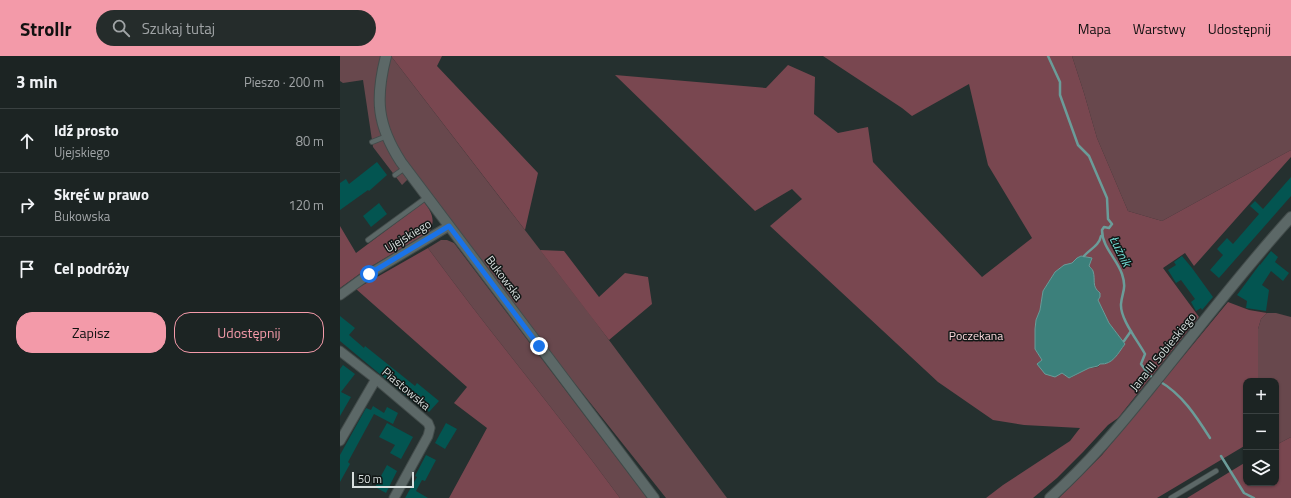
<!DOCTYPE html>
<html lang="pl">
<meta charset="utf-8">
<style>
body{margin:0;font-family:"Titillium Web",sans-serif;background:#252c2b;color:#f1f3f6}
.controls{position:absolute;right:12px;bottom:12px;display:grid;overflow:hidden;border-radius:8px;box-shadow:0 1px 3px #0004}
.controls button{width:36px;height:36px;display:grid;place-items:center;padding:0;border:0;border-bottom:1px solid #3a4141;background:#1c2423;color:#f1f3f6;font:20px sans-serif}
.scale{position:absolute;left:12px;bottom:10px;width:62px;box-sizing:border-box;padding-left:4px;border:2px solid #d8dfde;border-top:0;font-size:11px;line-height:14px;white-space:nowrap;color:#d8dfde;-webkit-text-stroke:3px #121716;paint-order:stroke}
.stop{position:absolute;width:12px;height:12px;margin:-9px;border:3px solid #1a73e8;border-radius:50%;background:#fff}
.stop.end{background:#1a73e8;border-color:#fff;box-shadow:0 1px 4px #0008}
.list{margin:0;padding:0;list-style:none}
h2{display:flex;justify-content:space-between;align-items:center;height:52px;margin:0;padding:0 16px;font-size:17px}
h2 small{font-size:13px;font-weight:400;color:#a0a4a6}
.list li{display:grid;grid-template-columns:26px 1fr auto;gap:12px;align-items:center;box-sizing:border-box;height:64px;padding:0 16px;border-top:1px solid #3a4141}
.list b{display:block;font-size:15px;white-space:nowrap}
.list p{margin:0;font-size:13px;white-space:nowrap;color:#a0a4a6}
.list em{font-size:13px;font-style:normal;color:#a0a4a6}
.actions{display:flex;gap:8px;padding:12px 16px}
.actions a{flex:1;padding:9px 0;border:1px solid #f39aa9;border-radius:16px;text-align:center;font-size:14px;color:#f39aa9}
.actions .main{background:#f39aa9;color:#111}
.icon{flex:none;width:22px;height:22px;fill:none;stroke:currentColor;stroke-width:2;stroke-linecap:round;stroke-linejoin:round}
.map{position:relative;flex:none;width:951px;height:442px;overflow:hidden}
header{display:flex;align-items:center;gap:24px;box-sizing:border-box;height:56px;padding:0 20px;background:#f39aa9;color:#111}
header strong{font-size:19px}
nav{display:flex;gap:22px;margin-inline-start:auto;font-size:14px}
.search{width:280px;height:36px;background:#252c2b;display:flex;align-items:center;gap:10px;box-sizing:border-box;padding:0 14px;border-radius:22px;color:#a0a4a6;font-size:15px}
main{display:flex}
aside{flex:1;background:#1c2423}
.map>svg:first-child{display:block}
.green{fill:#68484d}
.forest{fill:#794750;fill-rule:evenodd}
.water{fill:#3c807b;stroke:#6b9c99}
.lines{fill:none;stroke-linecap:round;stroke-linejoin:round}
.stream{stroke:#6b9c99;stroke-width:2.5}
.building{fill:#035551}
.service-casing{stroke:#434c4b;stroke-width:6}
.minor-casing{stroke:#434c4b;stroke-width:11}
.tertiary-casing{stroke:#434c4b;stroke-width:12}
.service{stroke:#5c6867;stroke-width:4.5}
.minor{stroke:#5c6867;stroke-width:9}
.tertiary{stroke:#5c6867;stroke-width:10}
.route{stroke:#1a73e8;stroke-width:5}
.labels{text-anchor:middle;stroke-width:3;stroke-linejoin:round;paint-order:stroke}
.street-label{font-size:12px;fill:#d8dfde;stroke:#121716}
.park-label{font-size:12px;fill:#f8d5d9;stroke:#121716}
.water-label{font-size:13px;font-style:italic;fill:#72dcd4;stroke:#121716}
</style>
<header>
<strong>Strollr</strong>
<div class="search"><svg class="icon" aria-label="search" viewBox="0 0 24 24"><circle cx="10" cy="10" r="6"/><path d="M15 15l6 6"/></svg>Szukaj tutaj</div>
<nav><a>Mapa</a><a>Warstwy</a><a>Udostępnij</a></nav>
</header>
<main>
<aside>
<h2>3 min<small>Pieszo · 200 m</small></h2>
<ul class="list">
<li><svg class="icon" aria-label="ahead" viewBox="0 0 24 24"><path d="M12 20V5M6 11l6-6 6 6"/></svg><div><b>Idź prosto</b><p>Ujejskiego</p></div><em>80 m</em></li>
<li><svg class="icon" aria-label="right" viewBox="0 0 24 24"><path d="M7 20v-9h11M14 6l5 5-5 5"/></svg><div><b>Skręć w prawo</b><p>Bukowska</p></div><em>120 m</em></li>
<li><svg class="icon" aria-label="arrive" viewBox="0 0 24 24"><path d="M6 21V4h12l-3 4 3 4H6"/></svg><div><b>Cel podróży</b></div></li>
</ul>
<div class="actions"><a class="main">Zapisz</a><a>Udostępnij</a></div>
</aside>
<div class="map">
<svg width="951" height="442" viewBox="0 0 951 442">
<rect width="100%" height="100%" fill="#25302f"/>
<!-- green -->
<g class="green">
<path d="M0,0H41C29,58 34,76 68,123L62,129L33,91L23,24L3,27L0,25Z"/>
<path d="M51,0L251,260L387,442H326L193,275L63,102C59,94 53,86 50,77C41,52 44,25 51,0Z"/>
<polygon points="732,0 951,0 951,94 822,165 788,155 757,82 744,37"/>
<path d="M101,184H107L114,187L307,442H280C218,357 150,277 88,192Z"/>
<polygon points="927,257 936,257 951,261 951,381 936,389 936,325 918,325 918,273 921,263"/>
</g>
<!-- forest -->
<g class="forest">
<polygon points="51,0 102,0 97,10 198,117 185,174"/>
<path d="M483,0H732L744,37L757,82L788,155L822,165L951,94V101L854,210L845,197L823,212L859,261L778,362L768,369L743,396L717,422L693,442H646L663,429L730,385L740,372L684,369L653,364L598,326L430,170L462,143L452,133L415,155L275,19L426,32L448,9L475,21L474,58L498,77L528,71L533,106L642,221L692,182L648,109L629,28L572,60L562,52ZM741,200L752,202L749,210L753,216L754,230L760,241L758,244L769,267L785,288C778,297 773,309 760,308L758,311L749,312L730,322L722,317L697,308L702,304L695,293V273L696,264L700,254L703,235L715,216L732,207L737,202Z"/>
<path d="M84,146C92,156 96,165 89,176L25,214L0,232V170L16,197Z"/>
<path d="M88,192C150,277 218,357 280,442H109L147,372L114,347L127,331L16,233Z"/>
<polygon points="200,194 224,195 259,241 285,217 308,221 312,248 269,284"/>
<polygon points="888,246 909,254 927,257 921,263 918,273 918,325 906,325 906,389 817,442 719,442 762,399"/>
<polygon points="951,381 951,442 847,442 906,406 906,427 936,427 936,389"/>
</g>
<!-- water -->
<path class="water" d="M741,200L752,202L749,210C751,212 752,213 753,215C756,224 751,230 760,237V241L758,244L769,267L785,288C778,297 773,309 760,308L758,310L749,312L729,322L722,317L715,321L705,318L697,308L702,304L695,293V273L696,264L700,254L703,235L715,216L724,209L732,207L737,202Z"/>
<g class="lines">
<!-- stream -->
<g class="stream">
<path d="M708,0L720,26V39L738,89L749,100L767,142L768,163L772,168L769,172L764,171L762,174C762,191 777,203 782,218C787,233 782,236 781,248C780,263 798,285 805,298L801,308L809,319L815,323"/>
<path d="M744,200C750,193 759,190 761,180"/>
<polyline points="784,285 791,275"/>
<path d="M819,325C842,338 856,360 870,382"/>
<polyline points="881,400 904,437 914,442"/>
</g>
</g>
<!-- building -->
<g class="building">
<polygon points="37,106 47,119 29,135 28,134 0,154 0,127 6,123 9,128"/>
<polygon points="951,121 951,140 879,222 870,214 883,199 877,193 887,182 893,188 919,158 910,150 915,145 923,153"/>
<polygon points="39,147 47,158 31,171 23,160"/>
<polygon points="931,195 938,201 935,206 949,217 943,225 931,215 922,229 929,234 926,255 906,252 907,245 897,239 920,208 920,209"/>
<polygon points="842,200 852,212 873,241 862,254 861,252 856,255 851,246 855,243 841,224 836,227 828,214 836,209 834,206"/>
<polygon points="0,260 15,272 9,279 24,292 25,290 75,330 77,327 99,345 89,356 83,351 82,353 0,285"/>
<polygon points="3,309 15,318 1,336 11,341 0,360 0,313"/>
<polygon points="33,350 44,357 47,351 58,357 53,368 34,358 8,406 10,408 0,426 0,399 26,352 31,354"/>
<polygon points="47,367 73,381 61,403 50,397 55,389 39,381"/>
<polygon points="106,367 117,373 105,393 95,387"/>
<polygon points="86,399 96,404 85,425 82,424 76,435 88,442 65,442 77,421 75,420"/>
<polygon points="47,409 57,415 46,437 35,431"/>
</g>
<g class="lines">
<!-- service casing -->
<g class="service-casing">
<g id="service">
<polyline points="32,86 47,80"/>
<polyline points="55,119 65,112"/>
<polyline points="28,184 87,141"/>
<polyline points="831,442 876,415"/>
</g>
</g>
<!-- minor casing -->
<g class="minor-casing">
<g id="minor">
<polyline points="0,239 29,218 109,170"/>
<polyline points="0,295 36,323 88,367 90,372 88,380 54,442"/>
<polyline points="0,385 36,323"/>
</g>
</g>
<!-- tertiary casing -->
<g class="tertiary-casing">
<g id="tertiary">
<path d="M46,0C35,43 37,69 61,106L314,442"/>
<path d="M710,442C748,408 780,370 812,330C858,273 902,215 951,161"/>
</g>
</g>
<!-- service -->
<use href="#service" class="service"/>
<!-- minor -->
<use href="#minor" class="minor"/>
<!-- tertiary -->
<use href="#tertiary" class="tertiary"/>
</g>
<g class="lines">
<!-- route -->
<polyline class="route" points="29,218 109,170 199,290"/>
</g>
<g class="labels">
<!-- street labels -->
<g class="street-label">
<text transform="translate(68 180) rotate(-31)" y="4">Ujejskiego</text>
<text transform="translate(164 222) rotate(53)" y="4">Bukowska</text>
<text transform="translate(823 296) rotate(-51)" y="4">Jana III Sobieskiego</text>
<text transform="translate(66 333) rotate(40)" y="4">Piastowska</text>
</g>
<!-- park labels -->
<g class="park-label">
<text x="636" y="284">Poczekana</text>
</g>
<!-- water labels -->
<g class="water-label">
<text transform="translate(781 195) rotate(63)" y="5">Łużnik</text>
</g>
</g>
</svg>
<div class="controls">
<button>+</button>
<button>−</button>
<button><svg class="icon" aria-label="layers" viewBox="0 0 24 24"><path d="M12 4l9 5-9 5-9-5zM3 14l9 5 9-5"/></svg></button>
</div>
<div class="scale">50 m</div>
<div class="stop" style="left:29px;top:218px"></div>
<div class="stop end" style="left:199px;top:290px"></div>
</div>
</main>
